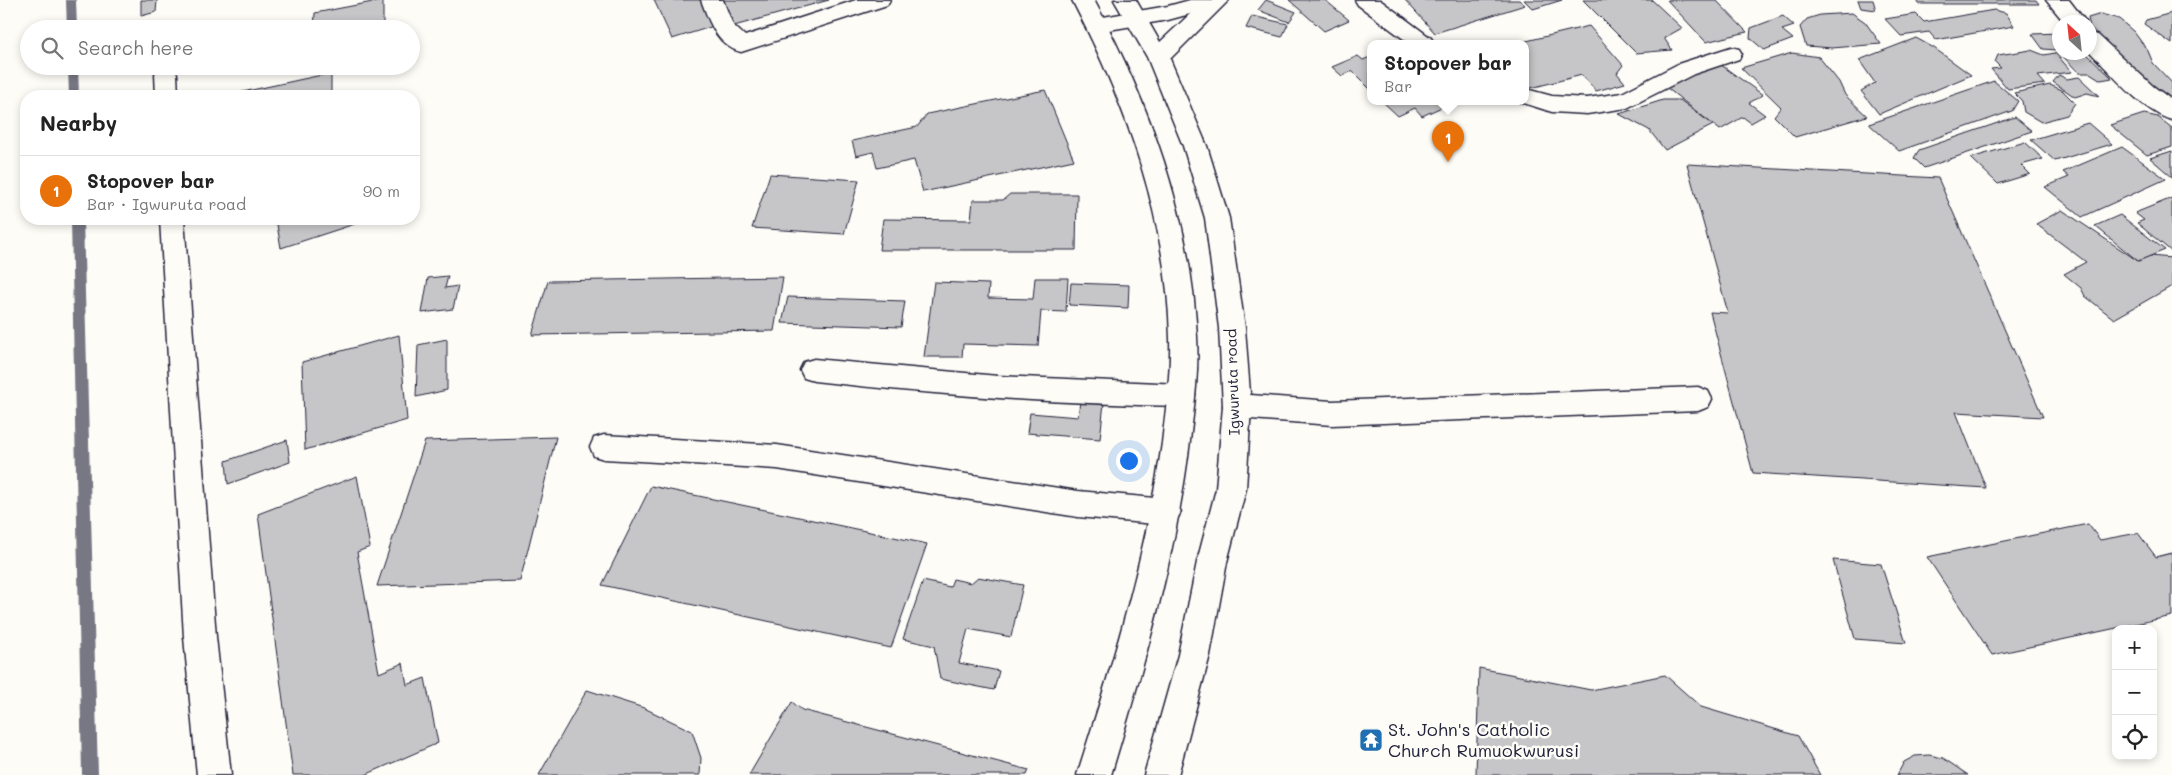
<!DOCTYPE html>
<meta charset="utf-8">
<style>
body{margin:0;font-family:Mali,sans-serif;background:#f2f2f2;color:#222}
.controls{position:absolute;right:15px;bottom:15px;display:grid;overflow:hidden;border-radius:10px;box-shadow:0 2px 8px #0003}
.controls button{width:45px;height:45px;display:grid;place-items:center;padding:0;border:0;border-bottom:1px solid #e0e0e0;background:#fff;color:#222;font:25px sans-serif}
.compass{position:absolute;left:2052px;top:15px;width:45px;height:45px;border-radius:50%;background:#fff;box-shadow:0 2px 8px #0003;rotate:333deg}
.you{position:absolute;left:1128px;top:460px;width:18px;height:18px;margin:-12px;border:4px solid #fff;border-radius:50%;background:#1a73e8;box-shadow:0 0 0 8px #1a73e833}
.badge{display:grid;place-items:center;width:32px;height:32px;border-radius:50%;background:#111827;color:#fff;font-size:16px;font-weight:700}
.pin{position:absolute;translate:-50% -41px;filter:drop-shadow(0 1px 2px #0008)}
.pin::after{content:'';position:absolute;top:26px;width:18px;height:15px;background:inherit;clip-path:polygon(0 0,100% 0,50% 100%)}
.popup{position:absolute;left:1367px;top:40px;width:162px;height:65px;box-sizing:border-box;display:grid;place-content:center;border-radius:10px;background:#fff;filter:drop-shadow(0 1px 4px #0005);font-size:16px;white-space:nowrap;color:#767676}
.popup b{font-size:19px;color:#222}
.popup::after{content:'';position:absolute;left:50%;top:100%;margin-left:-10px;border:10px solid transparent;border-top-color:#fff}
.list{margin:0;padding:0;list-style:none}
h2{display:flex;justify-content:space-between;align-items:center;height:65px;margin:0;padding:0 20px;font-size:21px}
h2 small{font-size:16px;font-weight:400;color:#767676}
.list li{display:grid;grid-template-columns:32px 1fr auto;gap:15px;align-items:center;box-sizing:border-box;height:70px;padding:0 20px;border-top:1px solid #e0e0e0}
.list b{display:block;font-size:19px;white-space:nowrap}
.list p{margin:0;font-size:16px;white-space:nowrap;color:#767676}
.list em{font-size:16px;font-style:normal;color:#767676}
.icon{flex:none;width:28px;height:28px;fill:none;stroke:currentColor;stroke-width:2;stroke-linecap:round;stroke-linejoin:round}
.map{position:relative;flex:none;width:2172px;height:775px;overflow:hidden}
.search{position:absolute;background:#fff;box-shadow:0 2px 8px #0003;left:20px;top:20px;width:400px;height:55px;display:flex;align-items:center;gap:12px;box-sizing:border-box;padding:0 18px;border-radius:28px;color:#767676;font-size:19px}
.panel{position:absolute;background:#fff;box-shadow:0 2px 8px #0003;left:20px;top:90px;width:400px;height:135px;border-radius:20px}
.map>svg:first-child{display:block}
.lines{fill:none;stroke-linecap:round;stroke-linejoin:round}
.stream{fill:#787885;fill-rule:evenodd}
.building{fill:#c6c6c8;stroke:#22223b}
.minor-casing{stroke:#22223b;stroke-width:3}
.major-casing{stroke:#22223b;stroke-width:3}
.minor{fill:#fdfcf7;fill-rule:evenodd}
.major{fill:#fdfcf7;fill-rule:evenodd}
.labels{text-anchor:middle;stroke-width:5;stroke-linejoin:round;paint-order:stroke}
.street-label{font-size:15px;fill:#22223b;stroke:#fdfcf7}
.near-poi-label{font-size:18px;fill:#22223b;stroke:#fdfcf7;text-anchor:start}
</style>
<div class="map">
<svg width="2172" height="775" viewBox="0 0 2172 775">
<rect width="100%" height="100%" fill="#fdfcf7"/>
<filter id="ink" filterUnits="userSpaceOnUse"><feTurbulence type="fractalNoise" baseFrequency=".02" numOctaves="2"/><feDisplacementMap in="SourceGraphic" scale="10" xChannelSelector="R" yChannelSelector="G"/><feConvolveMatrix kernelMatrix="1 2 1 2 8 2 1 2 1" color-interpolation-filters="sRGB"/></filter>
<g filter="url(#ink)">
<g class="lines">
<!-- stream -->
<g class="stream">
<polygon points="66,0 76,0 77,29 67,29"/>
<polygon points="68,66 78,66 79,96 69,96"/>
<polygon points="71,219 83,219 98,775 82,775"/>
</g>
</g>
<!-- building -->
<g class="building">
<polygon points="141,0 157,0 156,12 141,16"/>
<polygon points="383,0 383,29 314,29 315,13"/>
<polygon points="654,0 704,0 717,25 672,39"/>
<polygon points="723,0 829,0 734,26"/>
<polygon points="1266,0 1296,12 1289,22 1258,10"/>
<polygon points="1289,0 1325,0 1349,20 1324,31"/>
<polygon points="1405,0 1519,0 1525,5 1435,33"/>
<polygon points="1524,0 1562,0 1533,9"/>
<polygon points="1583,0 1652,0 1682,28 1664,38 1672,50 1636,53"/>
<polygon points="1667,0 1716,0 1747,32 1706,42"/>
<polygon points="1858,0 1873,0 1876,10 1861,8"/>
<polygon points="1917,0 2036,0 2039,4 1919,4"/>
<polygon points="1994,10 2006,13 2014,26 1936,40 1929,32 1901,36 1885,19 1916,14 1924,22"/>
<polygon points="1852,13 1865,22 1881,44 1832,48 1806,46 1800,27 1807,19 1820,15"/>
<polygon points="2172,13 2172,44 2144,24 2146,20"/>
<polygon points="2101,14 2119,19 2134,32 2148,51 2153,63 2172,83 2172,104 2090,27 2088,18"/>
<polygon points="1252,16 1288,24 1282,37 1246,28"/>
<polygon points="1783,16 1794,26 1782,30 1793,39 1764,50 1750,38 1751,28"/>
<polygon points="1589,26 1623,65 1617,73 1625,83 1596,91 1582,75 1527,89 1526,43 1518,43"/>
<polygon points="2060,33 2060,52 2085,52 2112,78 2101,80 2090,73 2079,73 2057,50 2043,49 2032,34"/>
<polygon points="1916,38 1934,48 1971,75 1879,114 1861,91 1875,83 1859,60"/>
<polygon points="2031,50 2044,55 2055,53 2072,72 2038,76 2045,84 2008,89 1991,69 2001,68 1995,62 1998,55"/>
<polygon points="1792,53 1819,57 1839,82 1845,95 1867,116 1795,137 1774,116 1781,107 1741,68"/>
<polygon points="1358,56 1363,60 1370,57 1370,89 1352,71 1342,76 1332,67"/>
<polygon points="1717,62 1763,95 1749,103 1765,115 1751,123 1743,117 1720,130 1667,88"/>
<polygon points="331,73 331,96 224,96"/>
<polygon points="2059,75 2067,79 2079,77 2099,96 2087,93 2075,97 2053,82"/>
<polygon points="1994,81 2018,101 2012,111 1899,151 1869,124"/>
<polygon points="2050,85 2062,90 2075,103 2067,115 2041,122 2024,112 2022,101 2014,93"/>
<polygon points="1045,90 1074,160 923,192 914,160 877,168 873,152 856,156 852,141 917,127 927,114"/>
<polygon points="1663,100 1680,100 1713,125 1665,150 1649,130 1619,114"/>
<polygon points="1382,101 1455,101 1422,116 1415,108 1398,116"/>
<polygon points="2144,114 2158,117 2172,128 2172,147 2147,155 2110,125"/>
<polygon points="2015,117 2032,131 1924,168 1914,158 1919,150"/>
<polygon points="2088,123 2112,144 2055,161 2031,140"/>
<polygon points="2025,142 2043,159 2021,165 2030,174 1998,184 1971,158"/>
<polygon points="2122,147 2166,179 2082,217 2045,187 2069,177 2063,172"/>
<polygon points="2172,151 2172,177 2150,158"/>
<polygon points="1687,164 1938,178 2043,417 1956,412 1986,488 1753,473 1710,312 1728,313"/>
<polygon points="770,174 859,180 844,234 752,228"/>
<polygon points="1010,194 1077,194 1076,250 879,250 883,219 971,220 973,200 1003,200"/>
<polygon points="2172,198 2172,252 2137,223 2144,220 2135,213"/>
<polygon points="2062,210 2138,261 2150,256 2172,258 2172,286 2114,319 2085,296 2081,288 2064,274 2086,262 2036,224"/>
<polygon points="2120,215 2165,250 2138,261 2095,226"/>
<polygon points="276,219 370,219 281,248"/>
<polygon points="448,276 445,288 458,286 453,309 422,313 428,278"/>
<polygon points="783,277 774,331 532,335 548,281"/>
<polygon points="1035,278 1068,278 1066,312 1041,311 1038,346 963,344 962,357 924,357 934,282 989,284 988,298 1033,299"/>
<polygon points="1071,283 1129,285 1128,308 1069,305"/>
<polygon points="788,297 905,301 901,327 782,323"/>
<polygon points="399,335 407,420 305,450 302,362"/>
<polygon points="447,339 447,390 416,397 418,345"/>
<polygon points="1080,401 1104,403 1100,439 1027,433 1030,413 1078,417"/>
<polygon points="556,437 520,581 377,586 425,441"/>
<polygon points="287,440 290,462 228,484 226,461"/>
<polygon points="357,476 370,547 357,552 379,673 403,663 407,685 425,678 438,743 365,775 293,775 258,514"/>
<polygon points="651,486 927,544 891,648 602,585"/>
<polygon points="2088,524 2100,540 2138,533 2156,557 2172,553 2172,616 1992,655 1927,557"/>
<polygon points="1833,560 1881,564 1906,643 1855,639"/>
<polygon points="978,577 1023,585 1011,637 968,629 959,663 999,671 994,690 940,679 934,646 903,639 923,581 950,587 953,579 971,583"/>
<polygon points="1479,668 1591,690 1665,675 1701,707 1798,736 1820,775 1476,775"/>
<polygon points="587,690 644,708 692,731 701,758 700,775 539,775"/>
<polygon points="792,702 802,710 1029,770 1027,775 749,775"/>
<polygon points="1929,755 1943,758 1968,775 1897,775 1904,762 1915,756"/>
</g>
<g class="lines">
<!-- minor casing -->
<g class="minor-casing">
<g id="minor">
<path d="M701,0H723L733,25L745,36L856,0H890L887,5L741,52C717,46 709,21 701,0Z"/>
<polygon points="1190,0 1226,0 1223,5 1168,20 1097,32 1089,30 1086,25 1089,20 1097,18 1168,6"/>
<polygon points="1355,0 1380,0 1431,38 1434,43 1409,43 1358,5"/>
<polygon points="2046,0 2069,0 2086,22 2064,22"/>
<path d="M2090,33L2098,35L2153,86L2172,100V120C2143,112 2111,73 2090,52Z"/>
<polygon points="1731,47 1739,49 1742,54 1739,59 1694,74 1627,108 1587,114 1552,112 1517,101 1526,101 1526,89 1552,96 1587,98 1622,93 1678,64"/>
<polygon points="166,66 174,69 177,74 178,96 156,96 155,74 158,69"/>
<polygon points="160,219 184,219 216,637 231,775 197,775 184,637"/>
<path d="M814,359L998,376L1181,384L1191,387L1195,395L1191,403L1181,406C1058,404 936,395 814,381L804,378L800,370L804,362Z"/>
<polygon points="1698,387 1708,391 1712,399 1708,407 1698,411 1332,425 1237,418 1227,414 1223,406 1227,398 1237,394 1332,401"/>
<polygon points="604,435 777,445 1078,491 1166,499 1176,503 1181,512 1176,521 1166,525 1078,517 777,469 604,459 594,456 590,447 594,438"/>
</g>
</g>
<!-- major casing -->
<g class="major-casing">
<g id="major">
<path d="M1072,0H1094C1150,105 1191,216 1197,337C1199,372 1194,407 1190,441C1176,555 1144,666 1111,775H1077C1112,666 1146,556 1162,443C1166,408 1171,373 1170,338C1167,218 1127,106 1072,0Z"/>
<polygon points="1114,0 1136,0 1160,42 1205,0 1229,0 1170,59 1207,146 1229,218 1245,328 1251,406 1246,489 1227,562 1210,655 1178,775 1144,775 1178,655 1197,562 1216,489 1223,406 1219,328 1205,218 1183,146 1147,57"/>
</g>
</g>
<!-- minor -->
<use href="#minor" class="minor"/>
<!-- major -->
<use href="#major" class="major"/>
</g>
</g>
<!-- icons -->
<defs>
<g id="temple-square" transform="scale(1.25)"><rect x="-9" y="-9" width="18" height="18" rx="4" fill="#1f6fb2" stroke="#fdfcf7"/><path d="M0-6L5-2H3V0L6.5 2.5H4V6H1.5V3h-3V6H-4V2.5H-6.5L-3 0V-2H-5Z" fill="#fff"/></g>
</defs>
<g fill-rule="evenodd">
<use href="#temple-square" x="1371" y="740"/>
</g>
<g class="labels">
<!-- street labels -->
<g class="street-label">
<text transform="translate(1233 382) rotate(-92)" y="5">Igwuruta road</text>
</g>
<!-- near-poi labels -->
<g class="near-poi-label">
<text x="1388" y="736">St. John's Catholic<tspan x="1388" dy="21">Church Rumuokwurusi</tspan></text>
</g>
</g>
</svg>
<div class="controls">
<button>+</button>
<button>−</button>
<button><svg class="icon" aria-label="locate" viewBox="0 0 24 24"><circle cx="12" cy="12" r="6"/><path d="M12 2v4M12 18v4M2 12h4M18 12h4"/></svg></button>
</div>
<svg class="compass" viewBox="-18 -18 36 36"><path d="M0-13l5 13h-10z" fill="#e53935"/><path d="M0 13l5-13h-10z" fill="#767676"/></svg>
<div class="you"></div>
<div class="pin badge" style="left:1448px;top:162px;background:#e8710a">1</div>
<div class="popup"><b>Stopover bar</b>Bar</div>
<div class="search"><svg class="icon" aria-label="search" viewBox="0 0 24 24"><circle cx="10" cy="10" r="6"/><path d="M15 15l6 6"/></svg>Search here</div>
<section class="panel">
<h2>Nearby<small></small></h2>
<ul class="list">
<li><span class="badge" style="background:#e8710a">1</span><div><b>Stopover bar</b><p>Bar · Igwuruta road</p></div><em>90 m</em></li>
</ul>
</section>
</div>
